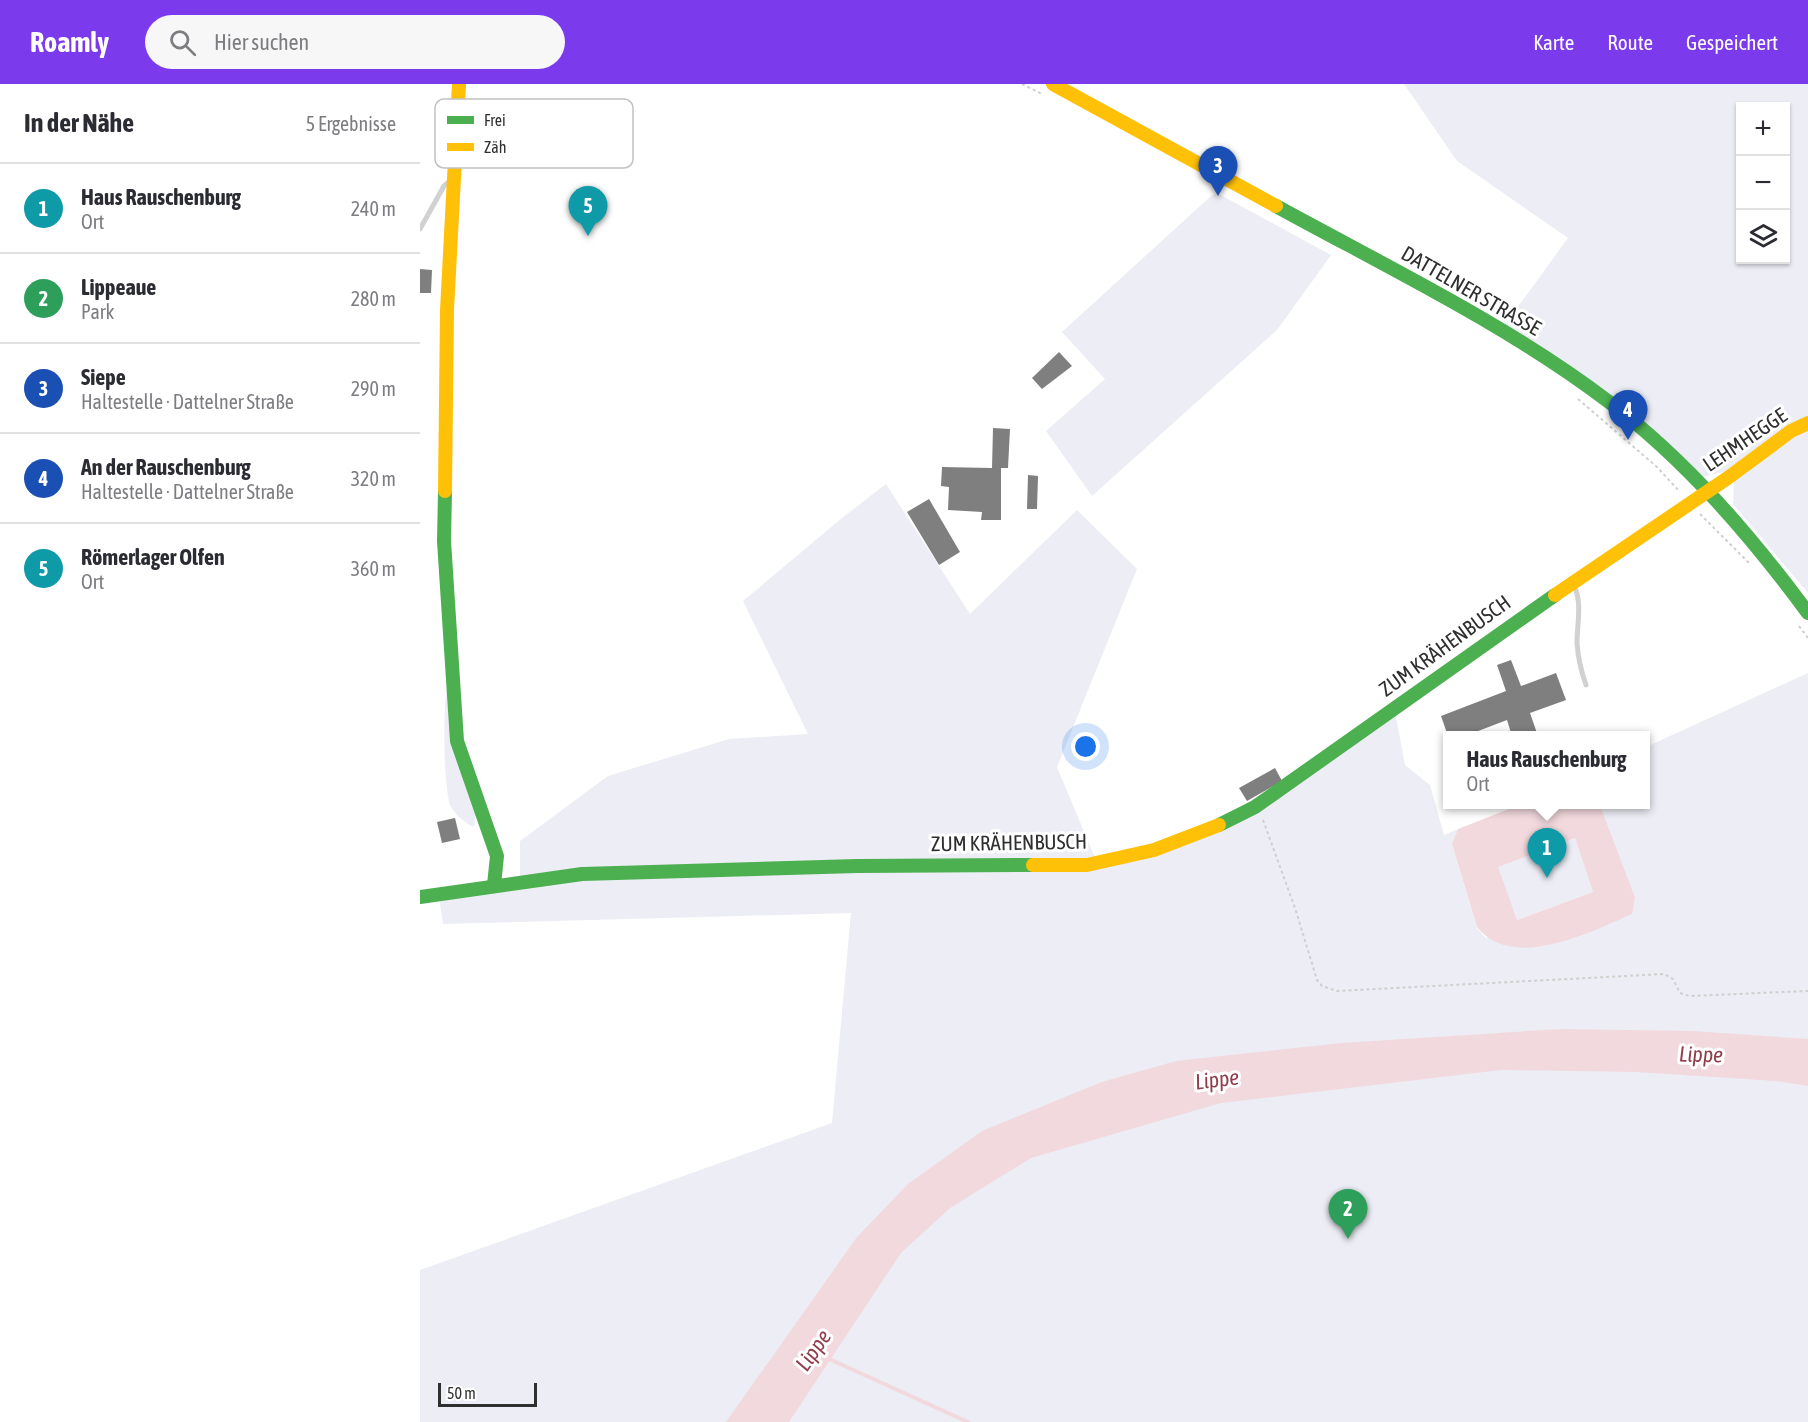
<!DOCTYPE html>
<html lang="de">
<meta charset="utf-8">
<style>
body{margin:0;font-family:"Asap Condensed",sans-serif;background:#f7f7f7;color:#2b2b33}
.controls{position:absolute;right:18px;top:18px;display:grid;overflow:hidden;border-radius:0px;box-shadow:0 2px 4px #0004}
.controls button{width:54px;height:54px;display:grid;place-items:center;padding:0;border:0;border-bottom:2px solid #e1e1e2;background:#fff;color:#2b2b33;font:30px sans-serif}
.scale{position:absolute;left:18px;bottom:15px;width:99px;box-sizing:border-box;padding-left:6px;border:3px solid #2f2f2f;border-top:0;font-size:16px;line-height:21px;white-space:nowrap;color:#2f2f2f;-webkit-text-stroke:4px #fff;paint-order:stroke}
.you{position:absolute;left:666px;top:663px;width:21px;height:21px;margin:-15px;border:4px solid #fff;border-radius:50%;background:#1a73e8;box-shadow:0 0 0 9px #1a73e833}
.badge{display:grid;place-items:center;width:39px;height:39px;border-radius:50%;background:#7c3aed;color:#fff;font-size:20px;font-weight:700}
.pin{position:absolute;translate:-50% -50px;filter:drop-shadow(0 2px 3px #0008)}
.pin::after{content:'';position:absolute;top:32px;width:21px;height:18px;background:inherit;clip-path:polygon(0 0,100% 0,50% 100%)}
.popup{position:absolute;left:1023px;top:647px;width:207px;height:78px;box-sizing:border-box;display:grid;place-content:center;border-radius:0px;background:#fff;filter:drop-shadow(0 2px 4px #0005);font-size:20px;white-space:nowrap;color:#7c7c81}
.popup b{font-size:22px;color:#2b2b33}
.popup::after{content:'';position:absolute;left:50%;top:100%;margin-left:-12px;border:12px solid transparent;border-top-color:#fff}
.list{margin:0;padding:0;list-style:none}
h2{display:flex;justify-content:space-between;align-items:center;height:78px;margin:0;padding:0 24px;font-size:26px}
h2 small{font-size:20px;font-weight:400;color:#7c7c81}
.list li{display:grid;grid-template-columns:39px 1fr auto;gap:18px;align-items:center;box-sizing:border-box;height:90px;padding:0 24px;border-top:2px solid #e1e1e2}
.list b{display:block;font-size:22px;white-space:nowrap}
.list p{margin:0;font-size:20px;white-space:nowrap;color:#7c7c81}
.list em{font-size:20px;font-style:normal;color:#7c7c81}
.icon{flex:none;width:33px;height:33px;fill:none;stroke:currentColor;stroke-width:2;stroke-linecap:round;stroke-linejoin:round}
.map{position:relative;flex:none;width:1388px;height:1338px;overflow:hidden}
header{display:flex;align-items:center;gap:36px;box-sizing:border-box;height:84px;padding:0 30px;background:#7c3aed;color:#fff}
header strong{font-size:28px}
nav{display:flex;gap:33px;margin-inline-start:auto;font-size:21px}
.search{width:420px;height:54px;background:#f7f7f7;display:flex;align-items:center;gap:15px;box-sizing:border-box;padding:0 21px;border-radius:33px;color:#7c7c81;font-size:22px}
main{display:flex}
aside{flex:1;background:#fff}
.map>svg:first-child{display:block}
.green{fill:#ecedf5;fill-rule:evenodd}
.water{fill:#f2d9dd;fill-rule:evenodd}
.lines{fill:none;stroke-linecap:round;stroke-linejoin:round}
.stream{stroke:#f2d9dd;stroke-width:4}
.building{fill:#7f7f7f}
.path{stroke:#cfcfcf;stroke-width:2;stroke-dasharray:3 3;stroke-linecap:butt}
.lane{stroke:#d1d1d1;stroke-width:5}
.fast{stroke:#4caf50;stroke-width:14}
.slow{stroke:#ffc107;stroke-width:14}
.labels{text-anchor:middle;stroke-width:6;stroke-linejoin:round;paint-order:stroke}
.street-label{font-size:21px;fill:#2f2f2f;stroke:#fff}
.water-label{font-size:22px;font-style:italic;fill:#913d4b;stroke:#fff}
.key{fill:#fff;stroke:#c1c1c1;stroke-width:1.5}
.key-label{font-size:16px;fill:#2f2f2f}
</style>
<header>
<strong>Roamly</strong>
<div class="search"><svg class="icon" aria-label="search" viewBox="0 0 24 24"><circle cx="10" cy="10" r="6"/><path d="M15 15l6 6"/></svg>Hier suchen</div>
<nav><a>Karte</a><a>Route</a><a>Gespeichert</a></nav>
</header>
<main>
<aside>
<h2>In der Nähe<small>5 Ergebnisse</small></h2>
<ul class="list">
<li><span class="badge" style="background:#0f9aa8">1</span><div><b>Haus Rauschenburg</b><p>Ort</p></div><em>240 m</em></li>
<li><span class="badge" style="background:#2e9e5b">2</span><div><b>Lippeaue</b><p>Park</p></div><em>280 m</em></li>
<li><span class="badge" style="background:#1a4fb4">3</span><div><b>Siepe</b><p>Haltestelle · Dattelner Straße</p></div><em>290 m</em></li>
<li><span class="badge" style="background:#1a4fb4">4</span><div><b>An der Rauschenburg</b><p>Haltestelle · Dattelner Straße</p></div><em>320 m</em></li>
<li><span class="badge" style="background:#0f9aa8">5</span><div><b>Römerlager Olfen</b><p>Ort</p></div><em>360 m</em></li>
</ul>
</aside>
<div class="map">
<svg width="1388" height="1338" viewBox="0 0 1388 1338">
<rect width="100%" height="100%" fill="#fff"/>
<!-- green -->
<g class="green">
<path d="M984,0H1388V509L1313,420L1314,397L1307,387L1283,393L1084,242L1148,154L1037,77ZM1320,22H1366V176H1320Z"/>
<polygon points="797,109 911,171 857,246 672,412 626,347 685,295 642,248 791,112"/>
<polygon points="466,400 550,530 657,426 717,485 637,683 678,781 763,758 975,628 985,681 1010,701 1024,751 1038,745 1032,760 1057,844 1066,854 1215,813 1180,721 1226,720 1226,663 1388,589 1388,1338 0,1338 0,1186 412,1039 431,829 23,840 19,813 100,800 100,757 188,692 309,655 388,650 323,517 422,434"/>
<path d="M30,595L57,722L54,743C46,740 34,730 30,721C24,704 21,609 30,595Z"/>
<polygon points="1155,754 1173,808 1097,836 1077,783"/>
</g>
<!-- water -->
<g class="water">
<path d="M1099,721H1180L1215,813L1212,830C1171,848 1092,888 1057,843L1032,760L1038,745ZM1155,754L1173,808L1097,836L1078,783Z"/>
<polygon points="1140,945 1272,947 1388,955 1388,1002 1356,997 1216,988 1081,986 801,1019 611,1074 530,1124 481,1169 369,1338 306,1338 437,1153 488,1100 562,1047 682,998 756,977 922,959"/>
</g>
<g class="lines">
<!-- stream -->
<polyline class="stream" points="407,1274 548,1338"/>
</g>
<!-- building -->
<g class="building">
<polygon points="0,185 12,186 11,209 0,209"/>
<polygon points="639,268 652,282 622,305 612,294"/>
<polygon points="573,344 590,345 588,384 581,384 581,436 561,436 562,428 528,426 529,403 521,402 522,383 572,384"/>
<polygon points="608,391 618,392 617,425 607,425"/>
<polygon points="509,415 540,468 519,481 487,428"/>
<polygon points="1091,576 1101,602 1136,589 1146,616 1110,629 1118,652 1092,652 1087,636 1045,652 1028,652 1021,632 1086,607 1077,581"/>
<polygon points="855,684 862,697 827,717 819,704"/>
<polygon points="35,734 40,755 22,759 17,738"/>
</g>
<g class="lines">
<!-- path -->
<g class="path">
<polyline points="602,0 622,10"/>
<polyline points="1158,315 1237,383 1260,408"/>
<polyline points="1280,430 1329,479"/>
<polyline points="1379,542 1388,554"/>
<polyline points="843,736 875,824 897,896 902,902 917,907 1244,890 1253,895 1260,909 1269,912 1388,907"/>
</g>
<!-- lane -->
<g class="lane">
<polyline points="0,145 24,102 31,96"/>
<path d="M1153,499C1163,519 1157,538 1157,559C1158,574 1161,587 1166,601"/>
</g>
<!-- fast -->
<g class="fast">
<path d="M856,122C969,184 1086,240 1189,318C1266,376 1331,452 1388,529"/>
<polyline points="25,407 24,457 37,657 77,772 74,801"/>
<polyline points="799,741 835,723 1135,511"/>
<polyline points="0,813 162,790 437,782 613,781"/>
</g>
<!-- slow -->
<g class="slow">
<polyline points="633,0 856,122"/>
<polyline points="25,407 27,226 39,0"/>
<polyline points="1135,511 1309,393 1371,347 1388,339"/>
<polyline points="613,781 667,781 734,766 799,741"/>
</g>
</g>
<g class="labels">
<!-- street labels -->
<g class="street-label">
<text transform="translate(1051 207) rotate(30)" y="7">DATTELNER STRASSE</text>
<text transform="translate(1325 356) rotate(-34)" y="7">LEHMHEGGE</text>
<text transform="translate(1025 562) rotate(-36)" y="7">ZUM KRÄHENBUSCH</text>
<text transform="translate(589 759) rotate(-1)" y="7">ZUM KRÄHENBUSCH</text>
</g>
<!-- water labels -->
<g class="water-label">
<text transform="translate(1281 970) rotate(1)" y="8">Lippe</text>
<text transform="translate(797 995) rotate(-7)" y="8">Lippe</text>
<text transform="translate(393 1266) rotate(-55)" y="8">Lippe</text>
</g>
</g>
<!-- legend -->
<rect x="15" y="15" width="198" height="69" rx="9" class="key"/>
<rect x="27" y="32" width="27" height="8" fill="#4caf50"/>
<rect x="27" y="59" width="27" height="8" fill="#ffc107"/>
<g class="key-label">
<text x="64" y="42">Frei</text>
<text x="64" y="69">Zäh</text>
</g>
</svg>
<div class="controls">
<button>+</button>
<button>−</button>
<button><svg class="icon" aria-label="layers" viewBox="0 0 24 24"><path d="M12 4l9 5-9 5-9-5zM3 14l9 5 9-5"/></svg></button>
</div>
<div class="scale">50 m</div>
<div class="you"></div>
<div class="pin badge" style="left:1127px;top:794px;background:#0f9aa8">1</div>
<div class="popup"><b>Haus Rauschenburg</b>Ort</div>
<div class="pin badge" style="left:928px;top:1155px;background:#2e9e5b">2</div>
<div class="pin badge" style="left:798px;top:112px;background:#1a4fb4">3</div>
<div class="pin badge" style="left:1208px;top:356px;background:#1a4fb4">4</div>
<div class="pin badge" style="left:168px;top:152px;background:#0f9aa8">5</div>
</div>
</main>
